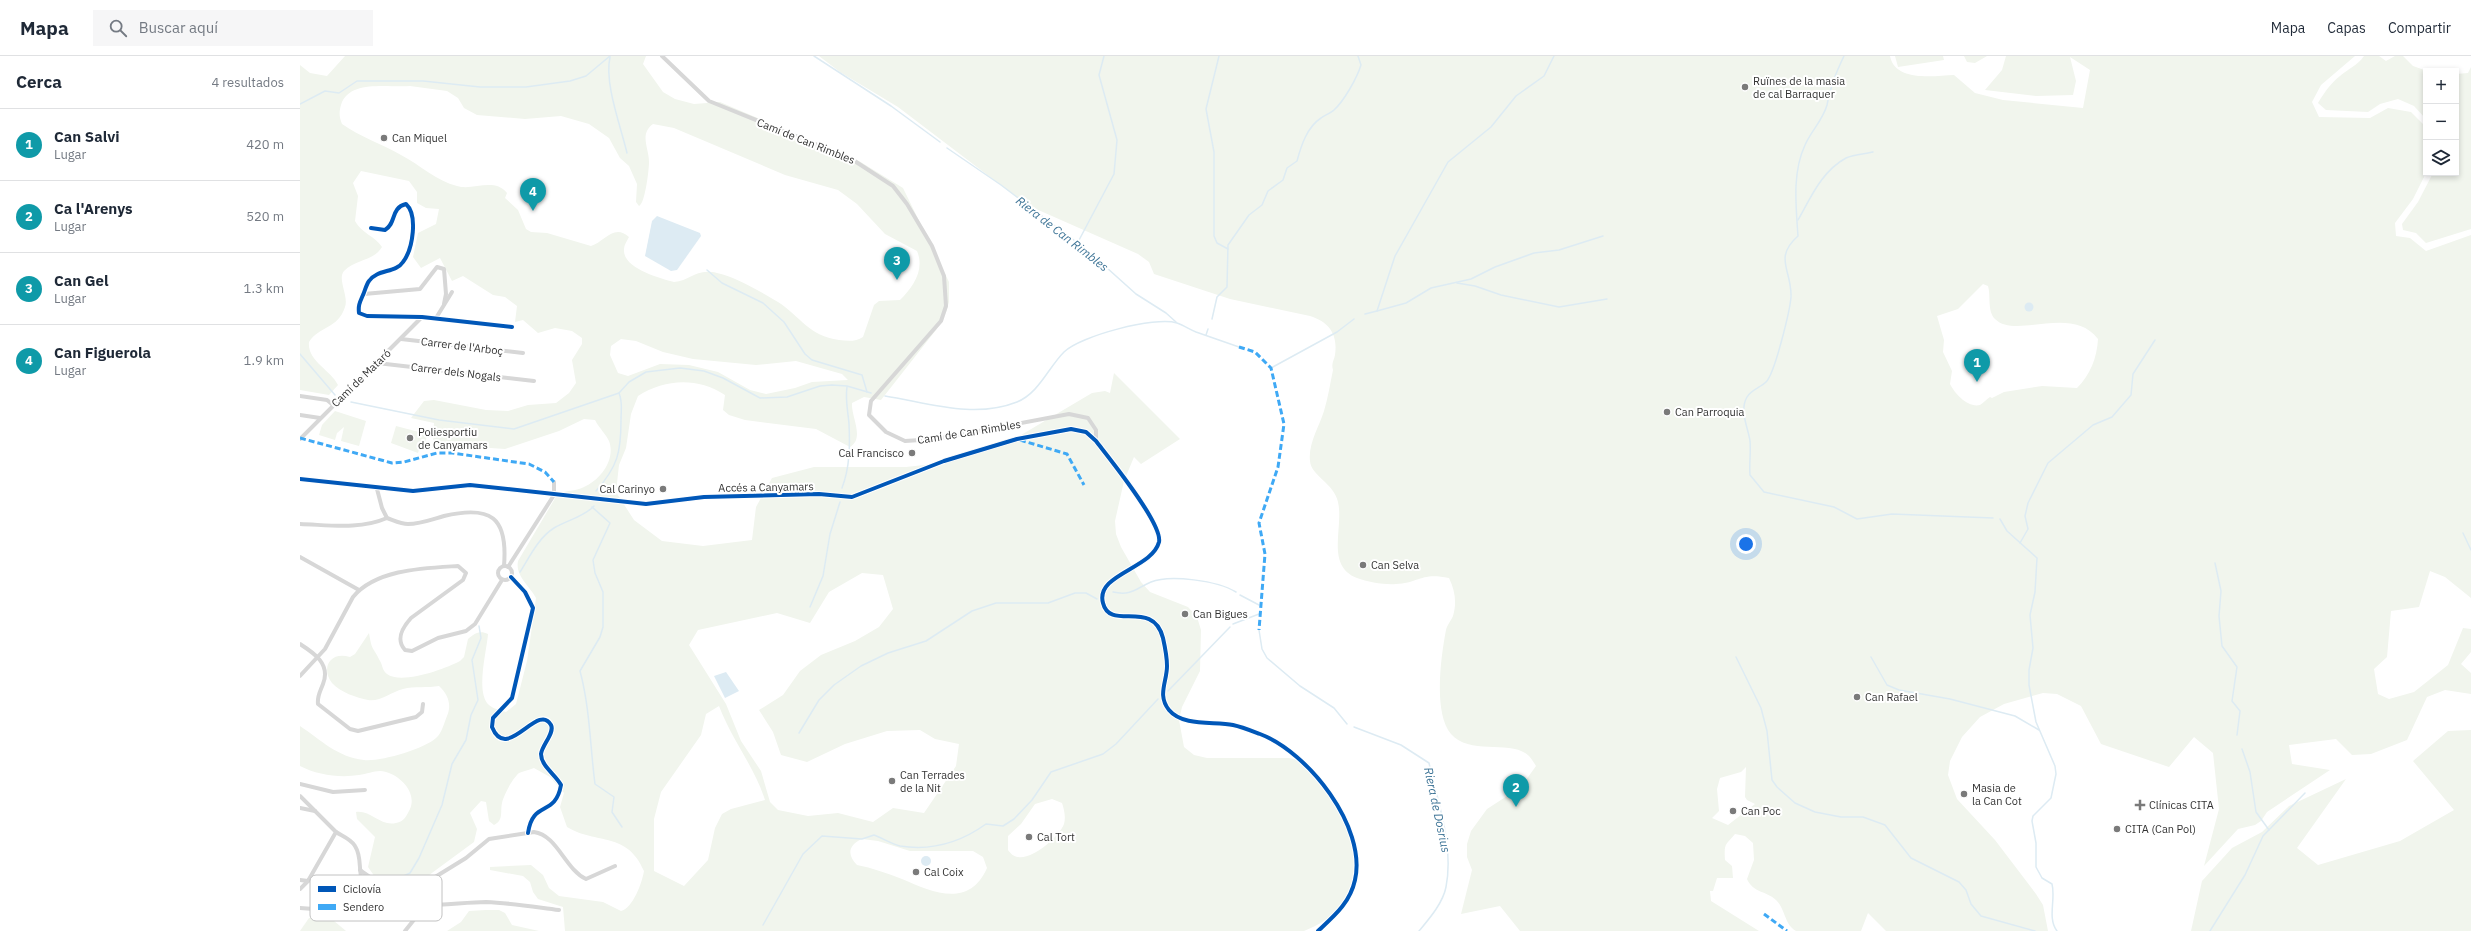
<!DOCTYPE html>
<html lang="es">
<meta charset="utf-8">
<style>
body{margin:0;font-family:"IBM Plex Sans",sans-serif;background:#f6f6f7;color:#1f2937}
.controls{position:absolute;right:12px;top:12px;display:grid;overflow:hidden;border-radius:0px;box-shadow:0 2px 6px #0003}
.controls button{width:36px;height:36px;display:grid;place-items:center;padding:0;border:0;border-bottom:1px solid #e0e1e3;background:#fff;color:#1f2937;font:20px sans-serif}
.you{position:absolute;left:1446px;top:488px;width:14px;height:14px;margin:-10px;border:3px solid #fff;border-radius:50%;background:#1a73e8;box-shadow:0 0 0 6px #1a73e833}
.badge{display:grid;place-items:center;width:26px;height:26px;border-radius:50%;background:#7c3aed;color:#fff;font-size:13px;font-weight:700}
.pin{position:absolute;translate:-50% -33px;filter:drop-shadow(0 1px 2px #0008)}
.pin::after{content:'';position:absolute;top:21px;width:14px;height:12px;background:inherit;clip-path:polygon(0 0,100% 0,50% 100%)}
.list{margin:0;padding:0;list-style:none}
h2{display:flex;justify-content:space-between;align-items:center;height:52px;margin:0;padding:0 16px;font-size:17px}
h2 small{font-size:13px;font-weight:400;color:#747a83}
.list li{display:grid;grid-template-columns:26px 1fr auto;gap:12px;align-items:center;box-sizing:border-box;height:72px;padding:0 16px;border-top:1px solid #e0e1e3}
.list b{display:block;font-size:15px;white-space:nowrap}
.list p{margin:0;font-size:13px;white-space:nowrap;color:#747a83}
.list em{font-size:13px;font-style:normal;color:#747a83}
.icon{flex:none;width:22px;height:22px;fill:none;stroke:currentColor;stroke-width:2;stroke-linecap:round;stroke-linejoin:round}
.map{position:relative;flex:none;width:2171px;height:875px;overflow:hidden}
header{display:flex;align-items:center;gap:24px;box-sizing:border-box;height:56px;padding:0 20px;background:#fff;border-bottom:1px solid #e0e1e3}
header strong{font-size:19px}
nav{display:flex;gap:22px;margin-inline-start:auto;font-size:14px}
.search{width:280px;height:36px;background:#f6f6f7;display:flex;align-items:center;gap:10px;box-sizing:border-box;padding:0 14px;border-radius:0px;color:#747a83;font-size:15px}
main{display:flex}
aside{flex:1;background:#fff}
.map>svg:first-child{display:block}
.green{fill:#f1f5ed;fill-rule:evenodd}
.water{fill:#ddebf3}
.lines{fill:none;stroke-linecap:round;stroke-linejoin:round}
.stream{stroke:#ddebf3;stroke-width:1.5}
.minor{stroke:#d7d7d7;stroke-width:4}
.tertiary{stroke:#d7d7d7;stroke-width:5}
.quiet{stroke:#3fa9f5;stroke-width:3;stroke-dasharray:6 3;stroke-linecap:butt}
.cycleway-casing{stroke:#fff;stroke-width:6}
.cycleway{stroke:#0057b8;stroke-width:4}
.poi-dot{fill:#7a7a7a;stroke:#fff;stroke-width:1.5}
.labels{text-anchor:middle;stroke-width:4;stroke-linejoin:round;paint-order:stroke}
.poi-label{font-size:11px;fill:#333;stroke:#fff;text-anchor:start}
.street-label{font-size:11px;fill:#333;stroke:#fff}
.water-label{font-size:12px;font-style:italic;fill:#3f7597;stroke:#fff}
.key{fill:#fff;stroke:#c2c2c2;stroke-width:1}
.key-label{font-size:11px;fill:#333}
</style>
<header>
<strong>Mapa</strong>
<div class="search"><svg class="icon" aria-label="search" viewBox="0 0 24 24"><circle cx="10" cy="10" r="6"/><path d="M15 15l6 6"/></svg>Buscar aquí</div>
<nav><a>Mapa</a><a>Capas</a><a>Compartir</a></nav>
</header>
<main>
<aside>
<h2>Cerca<small>4 resultados</small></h2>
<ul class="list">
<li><span class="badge" style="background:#0f9aa8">1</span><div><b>Can Salvi</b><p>Lugar</p></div><em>420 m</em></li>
<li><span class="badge" style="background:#0f9aa8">2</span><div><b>Ca l'Arenys</b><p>Lugar</p></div><em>520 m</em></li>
<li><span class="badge" style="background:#0f9aa8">3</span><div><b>Can Gel</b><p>Lugar</p></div><em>1.3 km</em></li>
<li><span class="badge" style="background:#0f9aa8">4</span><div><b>Can Figuerola</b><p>Lugar</p></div><em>1.9 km</em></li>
</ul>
</aside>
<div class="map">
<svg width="2171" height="875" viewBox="0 0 2171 875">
<rect width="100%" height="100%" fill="#fff"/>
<!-- green -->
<g class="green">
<path d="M45,0H346L343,8L363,36L375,43L394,48L420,46L559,105L603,132L649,226V246L646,256L636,274L581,344L564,341L552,347C551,361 565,382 550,391L516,373L445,364L429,359L423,354L425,339C397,321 365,323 338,340L331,358L326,392L319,409L316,436L334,464L362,485L403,490L452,484L456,451L472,422L514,411H606L633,408L711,385L792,337L805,335L810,337L814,317L880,383L841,408L834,401L824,425L815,465L816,478L821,491L841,526L850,536L888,551L897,561L901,574L900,615L882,651L879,664L884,691L894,699L907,702H989C999,704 1005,706 1013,713C1026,726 1061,794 1057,811C1051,845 1036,862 1004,875H265L263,851L238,843L233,836L230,826L223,820L190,814V811L231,809L243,819L249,832L259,840L303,846L321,855C333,852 342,827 344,815C327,775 297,789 267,771L260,751L264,737L250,721L234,712C230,714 223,715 219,717C212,723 204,739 202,747C200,756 204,764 194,769L189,765L186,746L181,745L170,757L177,773L174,786L121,825C108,830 87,827 75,821L68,811L75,781L57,763L56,756C71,754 81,771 96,767C104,766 107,759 110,753C117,737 101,720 86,716C77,713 69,718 59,719C40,722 17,719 0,710V670C21,684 37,701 64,704C80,706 124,693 136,682C142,677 144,667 147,660C152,649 148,638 139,630C128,632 114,630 103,633C91,636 80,646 68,644C57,642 40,636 32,627C21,613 29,595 50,601L55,598L69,577C72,596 73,590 80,605C83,610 82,614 87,618C101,629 145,613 160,605L164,601L168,583C175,577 180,574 188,578C187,594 175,637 189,649C193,653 201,654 206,656L216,648L227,605L236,542C230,530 215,520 218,505L257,439C266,433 275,436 284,431C300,424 316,404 309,385C306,378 299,372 295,364L284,363L259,375L205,393L133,388L134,367L111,362L124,345L134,344L186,354L208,355L228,349L256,347L269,337L276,327L272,304L282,288V282L272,275L255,272L238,277L223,264L215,266L217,250L205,241L193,239L163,220L152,225L140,202L121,212L113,201L118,177L136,168L139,153L126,152L117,147V136L109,125L61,115L53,127L58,140L55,165C61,177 75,180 82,191C74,205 56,203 44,215C37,223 49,240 45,251C38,273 19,270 9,286C7,305 31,314 38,329L29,339L0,334V9L10,17L27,20ZM110,30L147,35L158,42L164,52L177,59L225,63L261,60L289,68L309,82L320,102L329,110L337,128L336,146L339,150C345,148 349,114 349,106C349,92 339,78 353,68L374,72L485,119L538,134L557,148L585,178L617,195C625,214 613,231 600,244L579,245L574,249L563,281C556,286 547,285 539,284C509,280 501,261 478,246C463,237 434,220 417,217C395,212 391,225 374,226C359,222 322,212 324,193C324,189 327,185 329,181C314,167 304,186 291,190L247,177L231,176L226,173L218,154L205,142L207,137C194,121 173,135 157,130C137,125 120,109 101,99C82,88 60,81 42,68C39,61 39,56 41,49C49,23 89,32 110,30ZM321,283L336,285L363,296L393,303L456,309L496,305L542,318L548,324L512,326L495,332L466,338L450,334L418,316L389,309L360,308L328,320L318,317L310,299L311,290ZM562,517L583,519L593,553L579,571L555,585L521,599L500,615L483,639L459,654L473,676L481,699L507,706L545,688L587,675L620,674L635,683L659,688L656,710L624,757L593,752L573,766L538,757L508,760L478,754L470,746L461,715L441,685L426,648L389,589L398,574L477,557L510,567L529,536ZM419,650C432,684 454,710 465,744L431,753L422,758L415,772L408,804L384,830L354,815V763L361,736L401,679L406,658ZM752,743L762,747C764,753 766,761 764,768C759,781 732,804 718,801C714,801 710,797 708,794V780L721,768L735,748ZM562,783L578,785L610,795H673L683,801L687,812C669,853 632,836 602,823C587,817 572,812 557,809C547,799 548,789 562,783Z"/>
<path d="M519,0H1590C1595,26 1633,20 1654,19L1675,37L1703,44L1783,52L1790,14L1770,1L1776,25L1773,39L1736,40L1685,34L1702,14L1706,0H2055L2021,29L2012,46L2019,61L2070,62L2088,52L2111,56L2126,71V117L2113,143L2095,167L2096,180L2110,182L2126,195L2171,179V542L2145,521L2130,515L2119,551L2091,555L2087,601L2074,613L2078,638L2089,643L2114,636L2148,609L2163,572L2171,573V596L2161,608L2171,617V638L2145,634L2127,641L2107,684L2071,698L2052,699L2036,683L1989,689L1992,708L2030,714L1967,756L1961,765L1955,769L1938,773L1904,810L1919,753L1913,697L1894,681L1869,711L1801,688L1781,650L1757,638L1743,637L1704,648L1680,661L1662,681L1650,705L1648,719L1657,743L1695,784L1736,838L1743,849L1748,875H1586L1568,857L1561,875H1496C1484,868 1486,854 1476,844C1467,835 1453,837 1447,823L1454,804L1453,787L1445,780L1435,778C1425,790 1424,787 1425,804L1432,810L1433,822H1417L1413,835H1410L1411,845L1459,875H1220L1200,850L1161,858L1172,814L1167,801V788L1171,775L1187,753L1221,731L1236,710C1234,707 1232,703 1229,700C1212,683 1170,700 1151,678C1133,657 1141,600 1146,574C1147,569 1151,565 1153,560C1157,547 1155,534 1149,522C1121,516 1119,527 1096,528C1085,529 1068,526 1057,522C1025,509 1044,472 1038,446C1034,427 1011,420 1010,405C1008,388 1019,371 1024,355C1028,342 1030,328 1033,314C1031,307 1034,305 1035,299C1038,278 1029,266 1010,260L930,243L854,218L849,206L838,198L727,149L598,51L540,16ZM1683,228L1688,230C1691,240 1687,255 1695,263C1716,284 1771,248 1798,283C1797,302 1790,319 1777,332L1742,330L1704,336L1692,342L1690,341C1687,343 1683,347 1680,349C1668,352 1655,338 1650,328L1652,315L1643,296L1644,284L1637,260L1658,253ZM1446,711L1445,741L1447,744L1455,748L1428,769L1412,762L1419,755L1417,733L1420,722L1441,716Z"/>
<polygon points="1595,0 1643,0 1644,4 1598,11"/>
<polygon points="1664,0 1687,0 1675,7 1667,6"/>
<path d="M2064,0H2079L2086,5L2095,0H2103L2113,10L2127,15L2126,63L2114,50L2098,43L2080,48L2068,56L2026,54L2018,47C2024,37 2030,28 2040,20C2048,13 2058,9 2064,0Z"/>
<polygon points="2171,11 2171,173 2126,187 2116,177 2103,174 2102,168 2118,146 2133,117 2156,117 2156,18 2168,17"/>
<polygon points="35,355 66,365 59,390 41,385 44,371 37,377 35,384 19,379 22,369"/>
<polygon points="96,370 119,376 120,374 128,376 123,395 119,394 118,397 91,387"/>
<polygon points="2171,674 2171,875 1891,875 1902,825 1932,792 1962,776 1989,750 2046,723 1997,792 2018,809 2100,785 2154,754 2113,705 2148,675"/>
<polygon points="186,854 199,854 205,857 212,869 239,875 147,875 161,866 169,855"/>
<polygon points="16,861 34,865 46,875 0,875 9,862"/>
</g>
<!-- water -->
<g class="water">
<polygon points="357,160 400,177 401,180 377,214 371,215 345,200 352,165"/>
<circle cx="1729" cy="251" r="4.5"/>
<polygon points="426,616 439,635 425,642 414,620"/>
<circle cx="626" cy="805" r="5"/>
</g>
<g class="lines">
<!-- stream -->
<g class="stream">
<polyline points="514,0 591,50 640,86"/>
<polyline points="919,0 906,53 914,96 914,180 917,187 928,193"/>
<path d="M1544,0C1535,19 1531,29 1527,49C1523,64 1511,75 1505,89C1492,117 1496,150 1498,180C1473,202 1492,214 1491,241C1490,254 1475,317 1466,326C1461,331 1451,334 1447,341C1439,355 1448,371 1450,385C1451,396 1449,408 1450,419L1464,436L1534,451L1557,463L1592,458L1693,462"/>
<path d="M310,1C304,27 321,71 327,97"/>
<polyline points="0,48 25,35 39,37 57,25 123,25 180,31 226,31 270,25 286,20 310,0"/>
<polyline points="647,92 701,129 787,194 836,238 866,257 876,266"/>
<path d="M1498,164C1511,141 1522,115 1546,102C1554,98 1565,98 1573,96"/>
<polyline points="778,186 814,118 817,84 799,19 804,0"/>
<polyline points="407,214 422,227 463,247 484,266 505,298 512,304 562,319 567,336"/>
<polyline points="1157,227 1175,230 1201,239 1259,251 1307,243"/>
<polyline points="1077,255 1106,247 1131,232 1171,223 1195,211 1234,197 1259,194 1303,180"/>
<polyline points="1065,258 1077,255 1095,200 1148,106 1191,71 1216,40 1244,20 1254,0"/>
<path d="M912,263L917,241L927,231L928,189L949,159L962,149L968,135L983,124L987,112L997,105C1001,90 1007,71 1021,62C1025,59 1031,57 1034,54C1044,45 1057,22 1061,9L1058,0"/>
<polyline points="906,279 908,273"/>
<polyline points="0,298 35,339"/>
<polyline points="971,312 1037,276 1054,263"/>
<path d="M585,340C629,347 674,363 717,346C739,337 748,312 764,296C780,280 855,260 877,267C883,269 889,273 896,276C910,281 925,286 939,291"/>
<polyline points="51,346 139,364 214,373 319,337 329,326 346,316 380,312 404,315 423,322 460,342 487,341 520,330 532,329 547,330 571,337"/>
<path d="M542,432C550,411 550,389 549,368C548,355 545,344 547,331"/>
<path d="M296,435C318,410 321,396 321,364C321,353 323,347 319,337"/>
<path d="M292,451L310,467L293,504L295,517L303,536V571L300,581L280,615C290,652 290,690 295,728L314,741L312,756L322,771"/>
<path d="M1700,463L1707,475L1737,502L1735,536L1730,559L1733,592L1729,614V629L1736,666L1755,710L1756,718L1751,742L1733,760L1732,765L1736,787V811L1742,822L1752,828C1756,843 1747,862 1757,875"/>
<polyline points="2163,477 2171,494"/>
<polyline points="1720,487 1728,473 1725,460 1728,447 1748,407 1793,369 1812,361 1831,339 1833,318 1855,284"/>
<polyline points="1915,507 1921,535 1919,560 1922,590 1937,611 1932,645 1940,655 1937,679"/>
<path d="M220,516C229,502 238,482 254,472C267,464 284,461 294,450"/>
<path d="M813,536C831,540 835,533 851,526C870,518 918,525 936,536"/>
<polyline points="940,539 959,549"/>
<polyline points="510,551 523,520 530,478 540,446"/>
<polyline points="933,568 959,558"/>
<polyline points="959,574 962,593 967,602 1000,630 1034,652 1047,668"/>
<polyline points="1436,601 1461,652 1467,675 1472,724 1477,731 1495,747 1515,756 1541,761 1563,761 1585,769 1611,802 1659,826 1666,834 1671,848 1681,860 1735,875"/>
<polyline points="1571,601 1587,629 1599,634 1650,643 1715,660 1739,674"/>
<polyline points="868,635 930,571"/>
<path d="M1054,671L1101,689L1129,707C1138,747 1154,790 1146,831C1143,847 1129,863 1119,875"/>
<polyline points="499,677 519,644 534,629 561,610 588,597 626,585 672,555 696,547 748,547 775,537 786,537 797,543"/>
<polyline points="1942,693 1950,716 1956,756 1969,774"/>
<polyline points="89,827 110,817 119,802 142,749 152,708 166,684 171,659 178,644 172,604 181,582 179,570"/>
<path d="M463,869L503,798L522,780L562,783L574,779C582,782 592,788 600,790C632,795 661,786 686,768L703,770L714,763L732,744L751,716L803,698L816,688L858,643"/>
<polyline points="1910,875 1945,819 1963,780 2005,737"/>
</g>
<!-- minor -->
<g class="minor">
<polyline points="362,0 409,45 550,102 593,130 607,148 632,190 644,220 646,250 641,265 571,345 569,359 586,376 605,385 636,383 769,358 788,362 796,374 796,385"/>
<path d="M71,172L85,174C97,167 90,152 106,148C118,159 113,193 103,206C96,217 77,213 69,225C66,229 65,235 63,239C60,246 58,249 59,257L67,260L122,261L212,271"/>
<polyline points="64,238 120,233 137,211 144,213 146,238 144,248"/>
<polyline points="136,262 152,236"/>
<polyline points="101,283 223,297"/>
<polyline points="77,307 234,325"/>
<polyline points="0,340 27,344 33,349"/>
<polyline points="0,359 20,362"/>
<polyline points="0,383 122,261"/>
<path d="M77,433L82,452L87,462C93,464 101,468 108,468C120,468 133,463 144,460C191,449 208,461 204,510"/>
<path d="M0,468C30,469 59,474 87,462"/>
<polyline points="0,501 59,534"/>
<circle cx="205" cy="517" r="7"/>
<polyline points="208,511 254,439 254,426"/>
<path d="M211,521L225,536L233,552L212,642L193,662L192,671C207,708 238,645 251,669C255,677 242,689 241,698C241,710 256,719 261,729C255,762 233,743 228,777"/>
<path d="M0,588C14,597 31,608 23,628C20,636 17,640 18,648L50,673L58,675L116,661L122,656L123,648"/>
<path d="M0,620L25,593L53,541C76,513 125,512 158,510L166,517L163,524L111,562C103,571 95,583 105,594L112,595L138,582L166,575L175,568L202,524"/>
<polyline points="0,728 33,736 65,734"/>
<polyline points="0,740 36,776 8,825 0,824"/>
<polyline points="0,752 15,755"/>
<path d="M36,776C42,780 51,783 55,790C65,806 53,822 72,837C101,858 153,846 186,846C211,847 235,851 259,854"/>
<path d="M60,814C77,826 92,838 114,834L166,802L189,783L234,776C257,779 265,813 286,823L315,810"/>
<polyline points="0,833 8,825"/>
<polyline points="0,852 28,854 52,859"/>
<polyline points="105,875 125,850"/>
</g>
<!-- tertiary -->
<path class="tertiary" d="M0,423L113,435L170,429L346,448L404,441L519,438L552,441L644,405L717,383L771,373L786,376L796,385C809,402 863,468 859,486C852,513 795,518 803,547C810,576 853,542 863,582C865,591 867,601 867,610C867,626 857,639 869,654C883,671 915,665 933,669C942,671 952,675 960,678C1008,696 1067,771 1055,824C1050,847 1034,860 1018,875"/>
<!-- quiet -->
<g class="quiet">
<polyline points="939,291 955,296 971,312 984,368 978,411 959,467 965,498 959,574"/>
<polyline points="0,382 92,407 104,406 137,397 152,397 229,408 245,416 254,426"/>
<polyline points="720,384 767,398 784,429"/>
<polyline points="1464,858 1487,875"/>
</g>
<!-- cycleway casing -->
<g class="cycleway-casing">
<g id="cycleway">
<path d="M71,172L85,174C97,167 90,152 106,148C118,159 113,193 103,206C96,217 77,213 69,225C66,229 65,235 63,239C60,246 58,249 59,257L67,260L122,261L212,271"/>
<path d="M0,423L113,435L170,429L346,448L404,441L519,438L552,441L644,405L717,383L771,373L786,376L796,385C809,402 863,468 859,486C852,513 795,518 803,547C810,576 853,542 863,582C865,591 867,601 867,610C867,626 857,639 869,654C883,671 915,665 933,669C942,671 952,675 960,678C1008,696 1067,771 1055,824C1050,847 1034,860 1018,875"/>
<path d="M211,521L225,536L233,552L212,642L193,662L192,671C207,708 238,645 251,669C255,677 242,689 241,698C241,710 256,719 261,729C255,762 233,743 228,777"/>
</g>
</g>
<!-- cycleway -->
<use href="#cycleway" class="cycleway"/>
</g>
<!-- markers -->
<g class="poi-dot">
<circle cx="1445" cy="31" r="4"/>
<circle cx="84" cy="82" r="4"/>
<circle cx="1367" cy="356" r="4"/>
<circle cx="110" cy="382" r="4"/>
<circle cx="612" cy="397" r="4"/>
<circle cx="363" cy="433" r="4"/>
<circle cx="1063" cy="509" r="4"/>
<circle cx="885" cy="558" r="4"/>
<circle cx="1557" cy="641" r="4"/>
<circle cx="592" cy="725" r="4"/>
<circle cx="1664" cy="738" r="4"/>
<path d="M1838 743h4v4h4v4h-4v4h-4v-4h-4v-4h4z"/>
<circle cx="1433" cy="755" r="4"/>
<circle cx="1817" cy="773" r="4"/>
<circle cx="729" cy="781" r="4"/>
<circle cx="616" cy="816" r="4"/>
</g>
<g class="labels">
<!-- poi labels -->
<g class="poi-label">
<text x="1453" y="29">Ruïnes de la masia<tspan x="1453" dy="13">de cal Barraquer</tspan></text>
<text x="92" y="86">Can Miquel</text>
<text x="1375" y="360">Can Parroquia</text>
<text x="118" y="380">Poliesportiu<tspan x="118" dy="13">de Canyamars</tspan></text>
<text x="604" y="401" text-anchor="end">Cal Francisco</text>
<text x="355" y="437" text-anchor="end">Cal Carinyo</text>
<text x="1071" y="513">Can Selva</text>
<text x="893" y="562">Can Bigues</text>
<text x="1565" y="645">Can Rafael</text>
<text x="600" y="723">Can Terrades<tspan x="600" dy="13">de la Nit</tspan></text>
<text x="1672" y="736">Masia de<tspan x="1672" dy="13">la Can Cot</tspan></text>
<text x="1849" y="753">Clínicas CITA</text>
<text x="1441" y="759">Can Poc</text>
<text x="1825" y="777">CITA (Can Pol)</text>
<text x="737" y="785">Cal Tort</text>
<text x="624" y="820">Cal Coix</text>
</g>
<!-- street labels -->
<g class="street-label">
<text transform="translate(506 85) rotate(22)" y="4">Camí de Can Rimbles</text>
<text transform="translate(162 290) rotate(7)" y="4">Carrer de l'Arboç</text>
<text transform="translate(156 316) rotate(7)" y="4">Carrer dels Nogals</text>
<text transform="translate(61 322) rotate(-44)" y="4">Camí de Mataró</text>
<text transform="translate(669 376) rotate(-9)" y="4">Camí de Can Rimbles</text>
<text transform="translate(466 431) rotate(-1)" y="4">Accés a Canyamars</text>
</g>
<!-- water labels -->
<g class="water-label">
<text transform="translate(762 178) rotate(38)" y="4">Riera de Can Rimbles</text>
<text transform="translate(1137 754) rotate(78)" y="4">Riera de Dosrius</text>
</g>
</g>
<!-- legend -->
<rect x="10" y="819" width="132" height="46" rx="6" class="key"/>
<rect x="18" y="830" width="18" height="6" fill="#0057b8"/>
<rect x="18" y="848" width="18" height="6" fill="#3fa9f5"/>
<g class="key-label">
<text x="43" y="837">Ciclovía</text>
<text x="43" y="855">Sendero</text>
</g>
</svg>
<div class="controls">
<button>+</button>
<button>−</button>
<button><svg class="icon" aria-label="layers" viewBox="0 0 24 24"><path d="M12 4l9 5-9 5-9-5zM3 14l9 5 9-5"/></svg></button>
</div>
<div class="you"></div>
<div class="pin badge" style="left:1677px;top:326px;background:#0f9aa8">1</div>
<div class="pin badge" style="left:1216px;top:751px;background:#0f9aa8">2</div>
<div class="pin badge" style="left:597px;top:224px;background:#0f9aa8">3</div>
<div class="pin badge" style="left:233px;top:155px;background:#0f9aa8">4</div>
</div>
</main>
